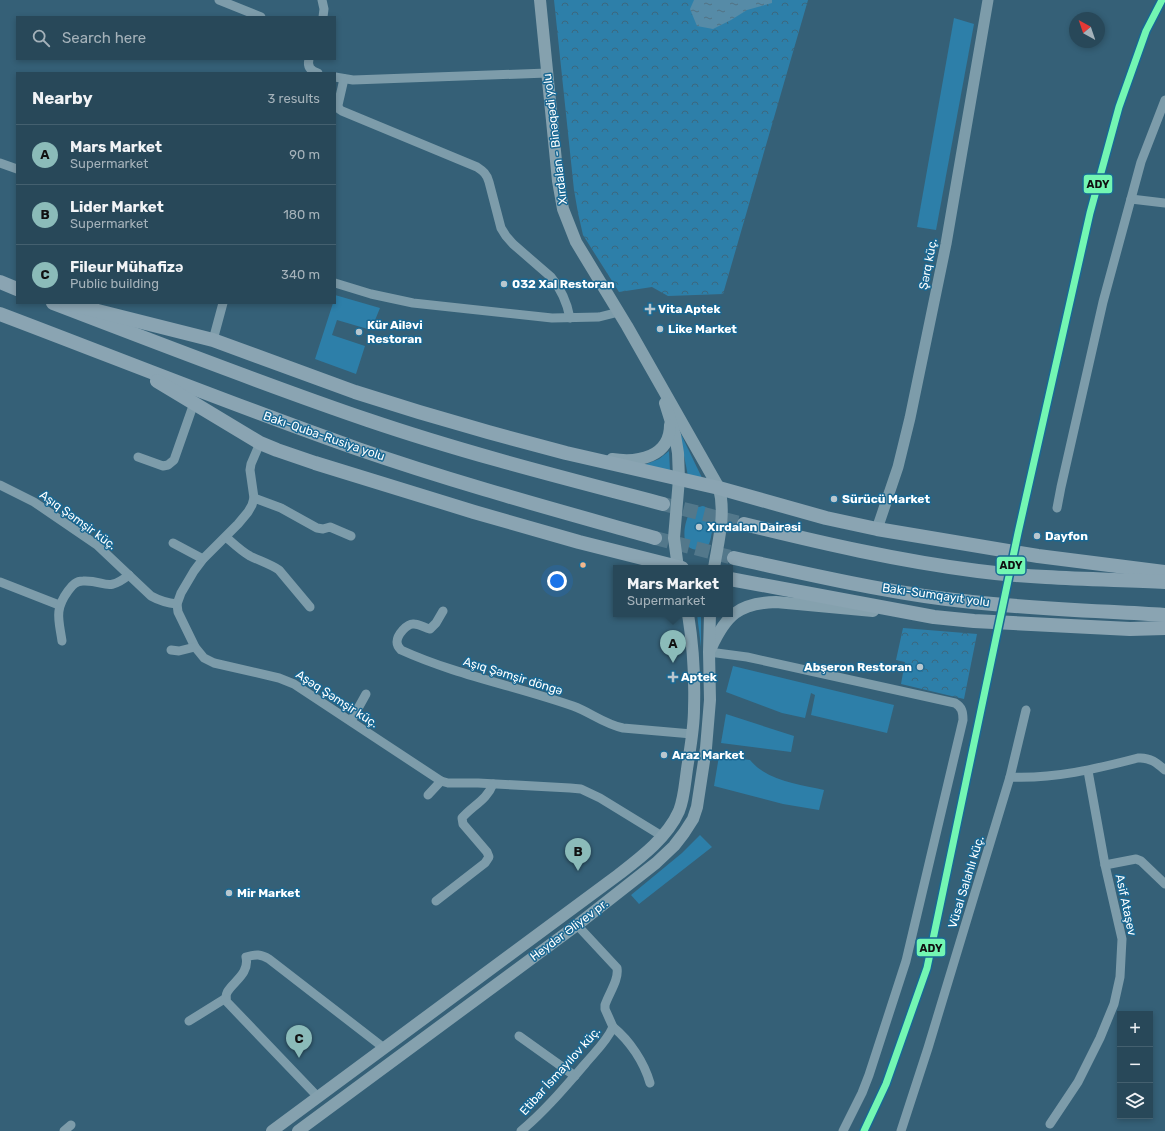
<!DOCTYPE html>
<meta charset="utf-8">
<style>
body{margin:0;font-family:Rubik,sans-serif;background:#304f5f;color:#f1f3f6}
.controls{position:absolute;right:12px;bottom:12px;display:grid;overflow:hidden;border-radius:0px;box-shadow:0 2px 6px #0003}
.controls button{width:36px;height:36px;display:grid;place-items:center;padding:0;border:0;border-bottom:1px solid #44606f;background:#284859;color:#f1f3f6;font:20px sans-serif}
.compass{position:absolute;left:1069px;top:12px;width:36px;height:36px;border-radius:50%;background:#284859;box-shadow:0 2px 6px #0003;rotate:320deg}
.you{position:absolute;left:557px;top:581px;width:14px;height:14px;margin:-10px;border:3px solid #fff;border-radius:50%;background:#1a73e8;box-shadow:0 0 0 6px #1a73e833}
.badge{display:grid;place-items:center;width:26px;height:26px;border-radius:50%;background:#8bbbb9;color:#111;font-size:13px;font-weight:700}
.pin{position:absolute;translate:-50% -33px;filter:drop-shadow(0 1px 2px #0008)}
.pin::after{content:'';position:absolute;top:21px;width:14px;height:12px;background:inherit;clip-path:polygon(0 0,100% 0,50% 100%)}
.popup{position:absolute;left:613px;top:565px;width:120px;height:52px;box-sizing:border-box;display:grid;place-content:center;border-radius:0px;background:#284859;filter:drop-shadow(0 1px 3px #0005);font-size:13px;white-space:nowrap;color:#a5b2ba}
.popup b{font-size:15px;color:#f1f3f6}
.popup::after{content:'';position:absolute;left:50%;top:100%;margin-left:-8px;border:8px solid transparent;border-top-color:#284859}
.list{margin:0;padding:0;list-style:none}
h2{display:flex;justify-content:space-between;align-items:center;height:52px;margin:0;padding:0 16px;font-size:17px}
h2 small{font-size:13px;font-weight:400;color:#a5b2ba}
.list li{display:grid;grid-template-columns:26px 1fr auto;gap:12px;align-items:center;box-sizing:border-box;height:60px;padding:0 16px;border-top:1px solid #44606f}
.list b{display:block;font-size:15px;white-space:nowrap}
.list p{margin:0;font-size:13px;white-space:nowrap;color:#a5b2ba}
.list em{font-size:13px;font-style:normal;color:#a5b2ba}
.icon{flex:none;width:22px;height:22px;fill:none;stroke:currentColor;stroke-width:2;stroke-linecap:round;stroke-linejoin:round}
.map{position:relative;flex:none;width:1165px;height:1131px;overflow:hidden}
.search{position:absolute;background:#284859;box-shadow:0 2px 6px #0003;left:16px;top:16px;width:320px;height:44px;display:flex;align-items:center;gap:10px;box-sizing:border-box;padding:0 14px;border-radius:0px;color:#a5b2ba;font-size:15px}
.panel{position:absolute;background:#284859;box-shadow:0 2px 6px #0003;left:16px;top:72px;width:320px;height:232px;border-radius:0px}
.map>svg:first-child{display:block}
.grass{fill:#2d7fa9}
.forest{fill:url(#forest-crowns)}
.water{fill:url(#water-ripples)}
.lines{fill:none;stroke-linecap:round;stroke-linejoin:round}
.trunk-tunnel{stroke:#53788b;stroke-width:14;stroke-dasharray:14 7;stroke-linecap:butt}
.minor{stroke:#7d9caa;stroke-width:9}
.tertiary{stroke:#7d9caa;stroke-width:11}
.secondary{stroke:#85a1ae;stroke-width:12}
.trunk{stroke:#8aa4b2;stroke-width:14}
.rail-1-casing{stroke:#196893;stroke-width:10}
.rail-1{stroke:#73f6b3;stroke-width:7}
.poi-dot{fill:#b8c7cf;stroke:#196893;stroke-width:1.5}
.bus-dot{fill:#f1b78d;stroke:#196893;stroke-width:1.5}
.labels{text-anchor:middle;stroke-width:3;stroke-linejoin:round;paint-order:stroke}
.street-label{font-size:12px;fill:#fff;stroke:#196893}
.poi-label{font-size:12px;font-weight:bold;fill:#fff;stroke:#196893;text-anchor:start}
.line-badge{stroke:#196893;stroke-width:1.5}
.pale-badge-label{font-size:11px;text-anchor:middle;font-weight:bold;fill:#111}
</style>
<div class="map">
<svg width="1165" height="1131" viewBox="0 0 1165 1131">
<defs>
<pattern id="forest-crowns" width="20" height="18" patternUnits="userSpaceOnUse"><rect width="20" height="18" fill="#2d7fa9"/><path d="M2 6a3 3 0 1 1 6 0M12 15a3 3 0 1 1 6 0" fill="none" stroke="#3b687f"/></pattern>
<pattern id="water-ripples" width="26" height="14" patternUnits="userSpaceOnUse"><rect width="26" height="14" fill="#568ba7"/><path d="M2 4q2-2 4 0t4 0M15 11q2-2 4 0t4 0" fill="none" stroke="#527283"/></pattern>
</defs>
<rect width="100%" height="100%" fill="#356077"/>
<!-- grass -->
<g class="grass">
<polygon points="954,18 974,24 936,230 917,227"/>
<polygon points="335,295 380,308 371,330 337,320 332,335 365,346 356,374 315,359 333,303 335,303"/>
<polygon points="679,430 703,480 688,476"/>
<polygon points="669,451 670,471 644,465 659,459"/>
<path d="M703,506C715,510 714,521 712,532C711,535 711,540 709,544C702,552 687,552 685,540C683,532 686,516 692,510C695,507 699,507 703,506Z"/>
<polygon points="697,614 701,614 701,647"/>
<polygon points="733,666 894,705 887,733 811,715 815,695 811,693 805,718 782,713 726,692"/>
<polygon points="726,714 794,736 791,752 721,743"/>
<path d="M719,756L750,760C767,781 799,784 824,790L819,810L783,804L714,786Z"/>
<polygon points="700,835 712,847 639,904 631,895 682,853"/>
</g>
<!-- forest -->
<g class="forest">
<polygon points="554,0 808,0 723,294 668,296 652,287 619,292 583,235 578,213 574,190"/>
<polygon points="903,628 977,634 964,699 901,684 905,662 896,660"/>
</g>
<!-- water -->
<polygon class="water" points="694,0 772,0 772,3 747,10 731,20 713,29 697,26 690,9"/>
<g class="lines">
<!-- trunk-tunnel -->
<g class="trunk-tunnel">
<polyline points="663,504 744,524"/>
<polyline points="655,538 734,558"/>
</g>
<!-- minor -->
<g class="minor">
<polyline points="219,0 261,17"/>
<polyline points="322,0 324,9 323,17"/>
<path d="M309,59C307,67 311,71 318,73"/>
<polyline points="335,77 353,80 547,73"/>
<path d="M344,79L338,105L339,109L342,111L477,167C483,171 487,174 489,182L501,228L506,236L513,244L551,277C561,289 567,302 570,318"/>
<polyline points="0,163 17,169"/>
<polyline points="1131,199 1165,203"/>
<polyline points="335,283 371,294 413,303 552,318 599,317 619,312"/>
<polyline points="213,340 223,303"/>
<polyline points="260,443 251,464 250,470 254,498 252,505 248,512 238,524 203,559 194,571 181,593 177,604 178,612 195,647 204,658 214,663 279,678 294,684 441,781 448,783 478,783 570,788 581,789 600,798 662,836"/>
<polyline points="138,457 163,466 168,465 174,460 194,403"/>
<path d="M0,485L34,502L97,545L151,596C160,601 167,603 177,604"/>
<polyline points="254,498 281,508 317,528 323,529 330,527 351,536"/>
<polyline points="1057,508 1061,487 1103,302 1141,162 1165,100"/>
<path d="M226,537C234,544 241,551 250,556C260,561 270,564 279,570L310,607"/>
<polyline points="173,543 203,559"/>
<polyline points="0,582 59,605"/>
<path d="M443,611L436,623L430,629C425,628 419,624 414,624C407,623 397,635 397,642C397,645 399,648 401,650C456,675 516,686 573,706C590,712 604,724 623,728L692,734"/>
<path d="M62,641C59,620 54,610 68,591C72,586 75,581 83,581C106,580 106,593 129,575"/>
<polyline points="171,650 179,651 195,647"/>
<path d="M709,652L747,657L955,703C962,707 963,712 963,720L906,961L869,1075L862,1093L843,1131"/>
<polyline points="351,721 366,694"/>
<path d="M1010,777C1054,779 1096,769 1138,758C1150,757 1157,763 1165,770"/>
<polyline points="428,795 441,781"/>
<polyline points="1105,865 1136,859 1141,861 1165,884"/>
<path d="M436,901L485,863L489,857L487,852L463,824L462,818C472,806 487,800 493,784"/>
<polyline points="189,1021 226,998"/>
<path d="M613,1027C630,1041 644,1062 650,1083"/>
<polyline points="519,1036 575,1076"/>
<path d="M318,1097L227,1002C220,986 251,979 246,957C256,954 261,954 269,959L384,1048"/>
<polyline points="1050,1124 1078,1082 1100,1038 1114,1004 1120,977 1122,939 1105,865 1088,771"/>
<polyline points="64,1131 71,1125"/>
<path d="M521,1131C545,1111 565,1087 585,1064C595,1052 607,1041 613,1027L605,1009V1005C609,993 619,980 617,968L577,925"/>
<polyline points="901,1131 928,1048 1010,777 1026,710"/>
</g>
<!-- tertiary -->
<polyline class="tertiary" points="877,529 898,467 910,418 946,244 988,0"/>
<!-- secondary -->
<g class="secondary">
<path d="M540,0L558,181L563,209L576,242L627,326L719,488C726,514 718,542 714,568"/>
<polyline points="665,403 675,435 678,453 679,479 674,538 678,568"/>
<path d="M612,459C638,463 670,457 670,425"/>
<path d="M711,648C726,615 739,603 776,602L873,611"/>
<path d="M272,1131L618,875C640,858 667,838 679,811C684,799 685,783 687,769C690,749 694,729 694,709C695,677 693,645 688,614"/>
<polyline points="298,1131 577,925 656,863 674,846 684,833 693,819 697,807 706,748 710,700 709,652 710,614"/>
</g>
<!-- trunk -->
<g class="trunk">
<polyline points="0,282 17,289"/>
<path d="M53,303C158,343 262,384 368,420C465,453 564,478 663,504"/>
<polyline points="66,303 213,340 355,392 419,412 488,432 566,453 719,488 826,518 877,529 1038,556 1165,572"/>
<path d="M0,314C119,359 238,407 358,449C456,483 556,510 655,538"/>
<polyline points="157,381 260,443 277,450 315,463 474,512 579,542 682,568"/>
<path d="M744,524C821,543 899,561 978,571C1040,579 1103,579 1165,582"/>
<path d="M734,558C813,575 892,594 972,602C1036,609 1101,611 1165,615"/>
<polyline points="730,579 934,617 974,621 1130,629 1165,628"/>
</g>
<!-- rail-1 casing -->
<g class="rail-1-casing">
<polyline id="rail-1" points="864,1131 886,1084 927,968 1018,533 1090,213 1119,107 1146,31 1162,0"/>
</g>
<!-- rail-1 -->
<use href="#rail-1" class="rail-1"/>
</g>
<!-- markers -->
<g class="poi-dot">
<circle cx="504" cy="284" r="4"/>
<path d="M648 303h4v4h4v4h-4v4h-4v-4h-4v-4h4z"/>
<circle cx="660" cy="329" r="4"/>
<circle cx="359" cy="332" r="4"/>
<circle cx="834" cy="499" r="4"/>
<circle cx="699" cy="527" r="4"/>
<circle cx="1037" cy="536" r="4"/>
<circle cx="920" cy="667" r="4"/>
<path d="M671 671h4v4h4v4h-4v4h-4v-4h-4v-4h4z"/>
<circle cx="664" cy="755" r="4"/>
<circle cx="229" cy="893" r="4"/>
</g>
<circle class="bus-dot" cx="583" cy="565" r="3.5"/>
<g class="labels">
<!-- street labels -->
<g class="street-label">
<text transform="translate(555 139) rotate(-97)" y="4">Xırdalan - Binəqədi yolu</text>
<text transform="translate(928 264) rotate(-79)" y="4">Şərq küç.</text>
<text transform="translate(324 436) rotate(19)" y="4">Bakı-Quba-Rusiya yolu</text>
<text transform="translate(78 520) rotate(36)" y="4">Aşıq Şəmşir küç.</text>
<text transform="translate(936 595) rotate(8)" y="4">Bakı-Sumqayıt yolu</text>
<text transform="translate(513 676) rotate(17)" y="4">Aşıq Şəmşir döngə</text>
<text transform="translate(337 699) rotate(33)" y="4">Aşəq Şəmşir küç.</text>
<text transform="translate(966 882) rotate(-73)" y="4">Vüsal Salahlı küç.</text>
<text transform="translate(1126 905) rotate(78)" y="4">Asif Ataşev</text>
<text transform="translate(569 930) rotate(-37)" y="4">Heydər Əliyev pr.</text>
<text transform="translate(560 1071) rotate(-48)" y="4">Etibar İsmayılov küç.</text>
</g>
<!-- poi labels -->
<g class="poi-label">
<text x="512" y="288">032 Xal Restoran</text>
<text x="658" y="313">Vita Aptek</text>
<text x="367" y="329">Kür Ailəvi<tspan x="367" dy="14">Restoran</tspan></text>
<text x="668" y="333">Like Market</text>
<text x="842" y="503">Sürücü Market</text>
<text x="707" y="531">Xırdalan Dairəsi</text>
<text x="1045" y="540">Dayfon</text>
<text x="912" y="671" text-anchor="end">Abşeron Restoran</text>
<text x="681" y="681">Aptek</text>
<text x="672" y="759">Araz Market</text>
<text x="237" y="897">Mir Market</text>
</g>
</g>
<g class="line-badge">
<rect x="1083" y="174" width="30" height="20" rx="4" fill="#73f6b3"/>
<rect x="996" y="556" width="30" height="19" rx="4" fill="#73f6b3"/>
<rect x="916" y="938" width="30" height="19" rx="4" fill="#73f6b3"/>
</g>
<g class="pale-badge-label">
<text x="1098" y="188">ADY</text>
<text x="1011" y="569">ADY</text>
<text x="931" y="952">ADY</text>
</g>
</svg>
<div class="controls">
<button>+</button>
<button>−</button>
<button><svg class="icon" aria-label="layers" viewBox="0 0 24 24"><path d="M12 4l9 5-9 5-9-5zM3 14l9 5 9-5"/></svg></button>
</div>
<svg class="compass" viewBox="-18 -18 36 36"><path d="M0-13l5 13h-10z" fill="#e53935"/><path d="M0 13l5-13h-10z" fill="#a5b2ba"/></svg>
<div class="you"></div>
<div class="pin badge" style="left:673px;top:663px">A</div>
<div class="popup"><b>Mars Market</b>Supermarket</div>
<div class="pin badge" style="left:578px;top:871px">B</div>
<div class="pin badge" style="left:299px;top:1058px">C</div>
<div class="search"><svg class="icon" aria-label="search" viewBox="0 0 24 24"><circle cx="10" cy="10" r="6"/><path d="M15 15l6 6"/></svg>Search here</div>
<section class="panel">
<h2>Nearby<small>3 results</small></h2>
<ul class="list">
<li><span class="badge">A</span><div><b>Mars Market</b><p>Supermarket</p></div><em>90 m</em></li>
<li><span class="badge">B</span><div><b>Lider Market</b><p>Supermarket</p></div><em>180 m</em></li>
<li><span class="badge">C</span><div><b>Fileur Mühafizə</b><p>Public building</p></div><em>340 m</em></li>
</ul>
</section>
</div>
